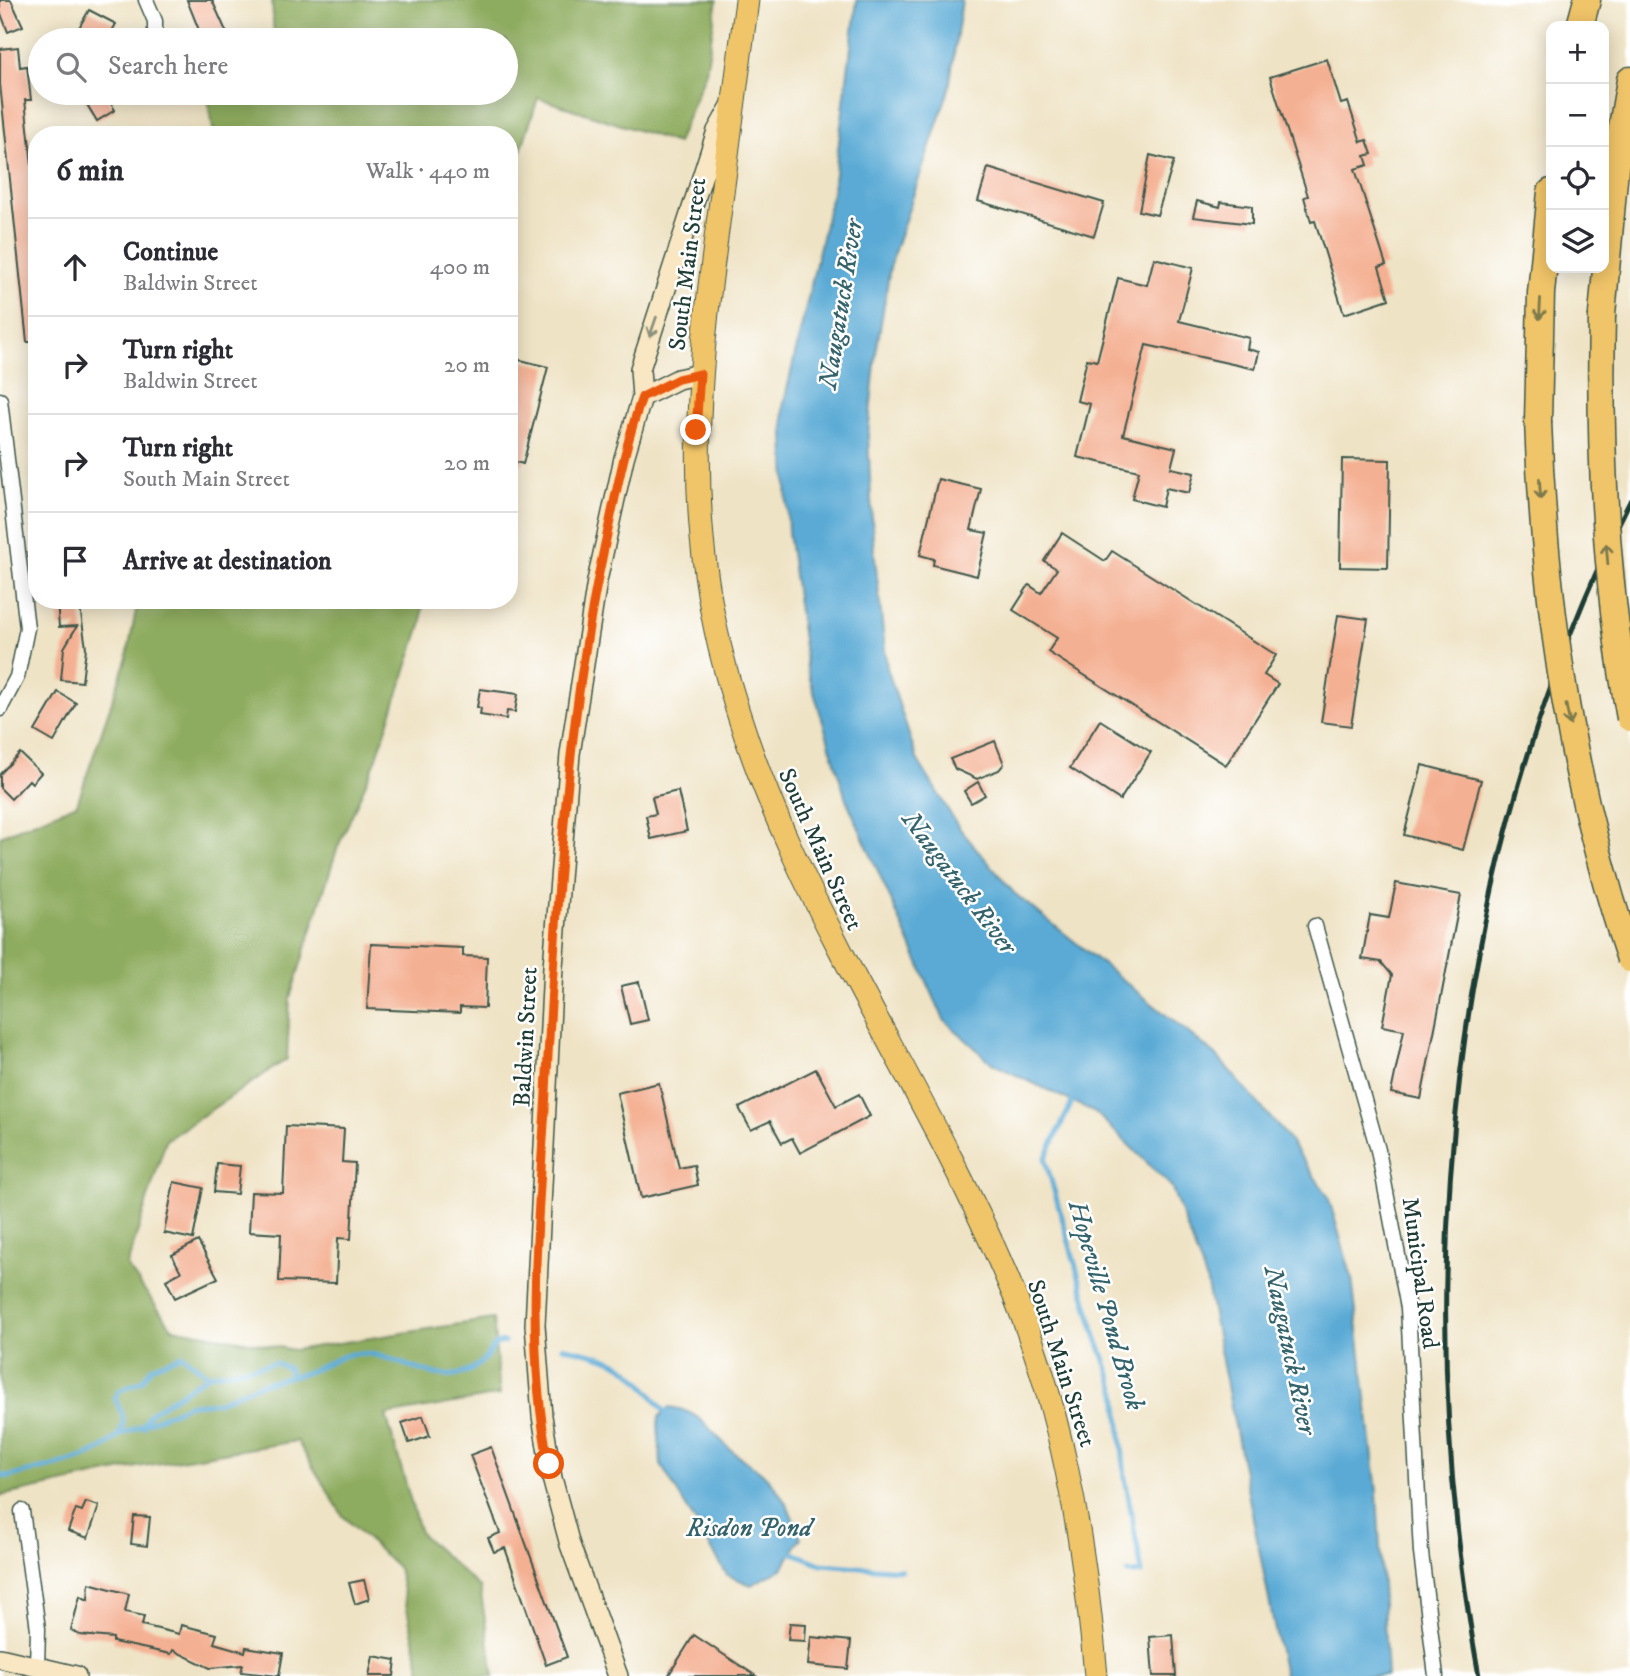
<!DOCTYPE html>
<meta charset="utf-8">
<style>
body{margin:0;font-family:"IM FELL DW Pica",serif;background:#f7f7f7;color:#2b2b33}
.controls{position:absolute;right:21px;top:21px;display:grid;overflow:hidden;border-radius:14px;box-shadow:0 4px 18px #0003}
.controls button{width:63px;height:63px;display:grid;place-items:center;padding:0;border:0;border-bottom:2px solid #e1e1e2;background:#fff;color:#2b2b33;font:35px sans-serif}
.stop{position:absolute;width:21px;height:21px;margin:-16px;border:5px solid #ea580c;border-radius:50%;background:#fff}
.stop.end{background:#ea580c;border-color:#fff;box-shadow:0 2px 7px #0008}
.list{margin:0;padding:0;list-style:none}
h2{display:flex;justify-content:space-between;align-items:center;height:91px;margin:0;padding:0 28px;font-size:30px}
h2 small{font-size:23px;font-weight:400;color:#7c7c81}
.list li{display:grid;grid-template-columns:46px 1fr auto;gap:21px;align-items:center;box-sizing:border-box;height:98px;padding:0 28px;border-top:2px solid #e1e1e2}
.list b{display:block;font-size:26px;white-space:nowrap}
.list p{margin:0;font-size:23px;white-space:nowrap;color:#7c7c81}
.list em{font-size:23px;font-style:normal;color:#7c7c81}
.icon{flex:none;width:38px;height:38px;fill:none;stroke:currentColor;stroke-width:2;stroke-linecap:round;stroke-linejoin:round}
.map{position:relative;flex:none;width:1630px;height:1676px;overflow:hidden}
.search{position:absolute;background:#fff;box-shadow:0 4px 18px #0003;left:28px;top:28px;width:490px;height:77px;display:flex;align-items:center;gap:18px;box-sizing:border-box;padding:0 24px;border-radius:38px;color:#7c7c81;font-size:26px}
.panel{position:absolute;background:#fff;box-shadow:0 4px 18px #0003;left:28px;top:126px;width:490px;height:483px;border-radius:28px}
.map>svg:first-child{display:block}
.forest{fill:#8eac5f;stroke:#56744a;stroke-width:2}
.water{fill:#5aaad5;stroke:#3c7484;stroke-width:2}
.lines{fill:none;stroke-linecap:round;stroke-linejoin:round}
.stream{stroke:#5aaad5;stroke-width:5}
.building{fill:#f4b093}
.minor-casing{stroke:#3e564a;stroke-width:17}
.secondary-casing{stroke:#3e564a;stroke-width:22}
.primary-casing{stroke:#3e564a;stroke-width:25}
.motorway-casing{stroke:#3e564a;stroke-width:29}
.minor{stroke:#fff;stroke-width:14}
.secondary{stroke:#f9e7c3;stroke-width:19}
.primary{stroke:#f0c469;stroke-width:23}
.motorway{stroke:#f0c469;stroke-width:26}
.rail{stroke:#1f3d34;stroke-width:5}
.motorway-bridge-casing{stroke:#3e564a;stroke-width:29;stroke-linecap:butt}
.motorway-bridge{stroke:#f0c469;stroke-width:26}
.oneway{stroke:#7d7a4c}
.oneway2{stroke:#8c927c}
.route{stroke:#ea580c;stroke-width:9}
.labels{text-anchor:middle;stroke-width:5;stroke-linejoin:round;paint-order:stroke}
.street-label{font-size:24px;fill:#1f3d34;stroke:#fff}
.water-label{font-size:26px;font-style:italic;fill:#34636c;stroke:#fff}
</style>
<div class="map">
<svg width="1630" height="1676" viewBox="0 0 1630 1676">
<rect width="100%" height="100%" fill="#fff"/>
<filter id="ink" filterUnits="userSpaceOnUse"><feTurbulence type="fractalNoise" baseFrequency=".0143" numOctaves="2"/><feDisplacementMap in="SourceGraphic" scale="14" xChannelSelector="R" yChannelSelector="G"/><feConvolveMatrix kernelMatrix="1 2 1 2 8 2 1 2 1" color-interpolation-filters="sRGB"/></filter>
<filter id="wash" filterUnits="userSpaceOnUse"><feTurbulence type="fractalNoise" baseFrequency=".00686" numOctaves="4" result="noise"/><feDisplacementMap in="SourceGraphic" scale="28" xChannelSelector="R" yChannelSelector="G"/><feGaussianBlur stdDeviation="1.57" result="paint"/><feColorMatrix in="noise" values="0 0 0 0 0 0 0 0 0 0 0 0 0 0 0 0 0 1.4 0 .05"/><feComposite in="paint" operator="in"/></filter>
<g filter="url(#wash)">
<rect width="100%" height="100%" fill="#efe3c5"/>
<!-- forest -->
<g class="forest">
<polygon points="272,0 717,0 706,72 677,143 538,98 509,187 509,135 214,135 207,93 506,93 506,40 274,40"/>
<polygon points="138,600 422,600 422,622 376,760 337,849 290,998 287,1059 166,1140 127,1266 172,1328 294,1350 493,1319 500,1395 386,1415 420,1533 480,1588 494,1676 422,1676 398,1568 343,1516 297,1441 137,1467 0,1496 0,836 77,804 127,657"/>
</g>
<!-- water -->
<g class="water">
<polygon points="857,0 962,0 949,89 891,262 876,353 868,435 873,540 887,668 917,759 959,828 1014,893 1216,1055 1284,1133 1328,1196 1352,1278 1377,1492 1387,1676 1284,1676 1206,1279 1171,1186 1096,1113 993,1064 944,1020 846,799 807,669 788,532 783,407 833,189"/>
<path d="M669,1407C699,1410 709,1430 730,1449C740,1458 751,1464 761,1472C781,1489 792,1514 801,1538L782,1569L751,1585L727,1575L661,1465L658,1425L659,1417Z"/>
</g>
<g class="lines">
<!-- stream -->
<g class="stream">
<polyline points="1074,1098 1045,1159 1096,1336 1117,1393 1125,1478 1142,1573 1128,1573"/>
<path d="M562,1347C621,1360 628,1363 664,1411L671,1413"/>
<polyline points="143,1427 149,1414 208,1375"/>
<polyline points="118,1436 190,1404 218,1402 257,1385 291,1376"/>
<path d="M0,1475L8,1477C36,1468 126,1458 123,1418C122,1412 117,1404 115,1398L119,1391L142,1381L152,1367L182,1355L208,1375L275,1363L288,1368L291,1376C314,1374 330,1358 352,1354C396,1345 456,1413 495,1344L504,1342"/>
<polyline points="788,1551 821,1564 901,1570"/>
</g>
</g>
<g id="blocks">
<!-- building -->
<g class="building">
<polygon points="0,0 11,0 23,26 8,32 0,11"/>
<polygon points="187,0 212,0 230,40 203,40"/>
<polygon points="89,10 116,24 107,40 72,40"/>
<polygon points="18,47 20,67 27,66 31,100 25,100 37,212 37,342 27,342 0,84 0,49"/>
<polygon points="1327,59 1341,104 1348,102 1361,142 1367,140 1372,154 1365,156 1368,165 1355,169 1386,265 1379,267 1389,299 1344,314 1315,221 1311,222 1304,197 1308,196 1270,77"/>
<polygon points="80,93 104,93 115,110 97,121"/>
<polygon points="1150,155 1174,161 1157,215 1139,211"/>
<polygon points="988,168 1104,203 1094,236 978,201"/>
<polygon points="1197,201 1220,207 1221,202 1252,206 1252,224 1193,217"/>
<polygon points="1154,258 1193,268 1179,321 1249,338 1247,349 1259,352 1255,369 1146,345 1123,435 1176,448 1171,468 1194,473 1189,493 1166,488 1162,507 1132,499 1139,471 1077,457 1090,404 1077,401 1087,359 1097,361 1118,278 1147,285"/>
<polygon points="509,357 548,367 523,464 509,460"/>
<polygon points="1342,459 1390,460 1388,568 1340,567"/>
<polygon points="938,479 981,489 971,530 987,533 977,576 933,565 934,559 920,555"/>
<polygon points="1062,533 1105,561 1112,551 1276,655 1264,675 1278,684 1226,765 1048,652 1057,638 1013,610 1029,585 1041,593 1057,569 1044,561"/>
<polygon points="57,600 79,600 86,648 82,682 61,680 64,648 77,626 59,627"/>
<polygon points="1338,615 1368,619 1351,726 1321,722"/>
<polygon points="480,689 518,694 515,712 507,711 506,719 480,715 481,708 477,707"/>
<polygon points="58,692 76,703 54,742 35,731"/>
<polygon points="1100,720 1151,752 1120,800 1070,768"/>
<polygon points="995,741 1004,764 999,770 977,779 955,769 950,759"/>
<polygon points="20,753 41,773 32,783 29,780 11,799 0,788 0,774"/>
<polygon points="1422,765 1481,780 1463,850 1404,835"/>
<polygon points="978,782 985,795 971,803 964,791"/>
<polygon points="678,791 687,831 651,839 646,816 656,814 652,797"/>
<polygon points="1396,883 1461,895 1421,1099 1391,1093 1404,1030 1382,1026 1392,975 1381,962 1362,959 1370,915 1389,918"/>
<polygon points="371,944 463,948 463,956 487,957 485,1008 460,1007 460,1013 367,1009"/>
<polygon points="639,982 648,1020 630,1024 621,986"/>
<polygon points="816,1069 836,1106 859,1094 870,1116 800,1153 792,1138 782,1143 770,1121 751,1130 739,1108"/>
<polygon points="659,1083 679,1168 694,1165 698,1185 641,1198 617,1093"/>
<polygon points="286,1126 344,1129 342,1162 355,1163 351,1239 338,1238 336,1283 279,1281 281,1234 249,1232 251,1192 283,1193"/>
<polygon points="217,1164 240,1166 237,1194 214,1192"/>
<polygon points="174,1182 203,1188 193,1239 164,1233"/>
<polygon points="198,1241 218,1278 175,1298 166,1280 181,1272 172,1255"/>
<polygon points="423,1416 430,1436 409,1443 402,1423"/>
<polygon points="491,1447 567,1657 546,1665 505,1548 494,1552 488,1538 500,1533 470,1455"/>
<polygon points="86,1502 99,1506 88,1538 68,1531 76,1509 82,1511"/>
<polygon points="134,1516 150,1517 147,1546 131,1544"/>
<polygon points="364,1580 369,1599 355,1604 349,1583"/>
<polygon points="89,1583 129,1594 125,1612 144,1616 142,1625 179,1634 181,1625 217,1634 214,1643 245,1652 246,1647 283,1653 279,1676 241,1672 243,1665 210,1668 173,1650 171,1654 113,1642 113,1638 80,1635 71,1630 80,1596 88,1600"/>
<polygon points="790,1623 806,1624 805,1641 788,1640"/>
<polygon points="694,1635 756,1676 668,1676"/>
<polygon points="1173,1635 1176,1676 1153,1676 1150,1637"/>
<polygon points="811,1637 851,1641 848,1669 808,1665"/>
<polygon points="373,1656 396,1660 394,1676 369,1676"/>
</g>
</g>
</g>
<g filter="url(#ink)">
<use href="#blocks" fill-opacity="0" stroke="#3e564a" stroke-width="2"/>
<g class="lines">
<!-- minor casing -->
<g class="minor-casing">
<g id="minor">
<polyline points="146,0 155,21 155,40"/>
<polyline points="0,400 27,628 17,677 0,709"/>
<polyline points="1315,926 1378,1150 1408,1308 1421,1553 1436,1676"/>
<polyline points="22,1511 38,1629 37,1666"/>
</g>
</g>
<!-- secondary casing -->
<g class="secondary-casing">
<g id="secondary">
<polyline points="642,397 678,379 700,374"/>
<polyline points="0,1658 76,1676"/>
<polyline points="618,1676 570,1545 552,1478 542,1416 535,1325 553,967 570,754 597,581 624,458 642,397 640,369 717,131 731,106"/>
</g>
</g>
<!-- primary casing -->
<g class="primary-casing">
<path id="primary" d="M747,0C738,67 730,134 721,201C700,355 683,495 720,648C775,877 914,1061 1005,1273C1061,1401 1084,1538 1096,1676"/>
</g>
<!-- motorway casing -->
<g class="motorway-casing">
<g id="motorway">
<polyline points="1580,26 1587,0"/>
<polyline points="1602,315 1615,168 1630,80"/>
<polyline points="1538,421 1541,293 1551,192"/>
</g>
</g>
<!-- minor -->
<use href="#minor" class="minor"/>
<!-- secondary -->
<use href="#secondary" class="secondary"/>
<!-- primary -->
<use href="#primary" class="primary"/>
<!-- motorway -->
<use href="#motorway" class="motorway"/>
<!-- rail -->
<path class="rail" d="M1479,1676C1407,1285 1450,859 1630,501"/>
<!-- motorway-bridge casing -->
<g class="motorway-bridge-casing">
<g id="motorway-bridge">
<path d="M1602,315C1599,451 1605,585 1630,718"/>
<path d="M1538,421C1544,603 1571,785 1630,959"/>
</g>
</g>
<!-- motorway-bridge -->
<use href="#motorway-bridge" class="motorway-bridge"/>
</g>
<!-- one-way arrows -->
<defs><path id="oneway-shaft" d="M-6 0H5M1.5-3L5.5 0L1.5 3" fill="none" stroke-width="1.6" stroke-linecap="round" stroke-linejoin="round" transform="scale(1.75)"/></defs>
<g class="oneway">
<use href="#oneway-shaft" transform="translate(1540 309) rotate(93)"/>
<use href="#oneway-shaft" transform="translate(1540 489) rotate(87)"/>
<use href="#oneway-shaft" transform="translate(1607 554) rotate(-95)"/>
<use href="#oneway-shaft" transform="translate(1568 715) rotate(79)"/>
</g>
<use class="oneway2" href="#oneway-shaft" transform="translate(653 327) rotate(109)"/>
</g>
<g class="lines" filter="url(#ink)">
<!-- route -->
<path class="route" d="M549,1464C524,1341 539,1215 546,1092C556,908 566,724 605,544C616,494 625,445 642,397L678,379L700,374L696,430"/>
</g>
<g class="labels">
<!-- street labels -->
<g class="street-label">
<text transform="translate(687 264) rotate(-83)" y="8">South Main Street</text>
<text transform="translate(821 849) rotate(66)" y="8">South Main Street</text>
<text transform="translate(525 1037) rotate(-87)" y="8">Baldwin Street</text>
<text transform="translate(1421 1273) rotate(82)" y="8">Municipal Road</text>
<text transform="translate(1062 1363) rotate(72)" y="8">South Main Street</text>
</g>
<!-- water labels -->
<g class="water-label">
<text transform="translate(840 304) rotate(-81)" y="9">Naugatuck River</text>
<text transform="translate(960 882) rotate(53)" y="9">Naugatuck River</text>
<text transform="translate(1107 1305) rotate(74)" y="9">Hopeville Pond Brook</text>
<text transform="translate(1291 1350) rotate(78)" y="9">Naugatuck River</text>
<text x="749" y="1536">Risdon Pond</text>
</g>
</g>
</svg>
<div class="controls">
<button>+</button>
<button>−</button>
<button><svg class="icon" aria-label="locate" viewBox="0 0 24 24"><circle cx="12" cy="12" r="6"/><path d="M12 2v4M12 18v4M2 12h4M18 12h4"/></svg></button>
<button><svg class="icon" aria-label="layers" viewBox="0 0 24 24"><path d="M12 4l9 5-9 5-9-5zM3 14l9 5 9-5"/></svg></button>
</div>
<div class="stop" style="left:549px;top:1464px"></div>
<div class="stop end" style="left:696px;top:430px"></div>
<div class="search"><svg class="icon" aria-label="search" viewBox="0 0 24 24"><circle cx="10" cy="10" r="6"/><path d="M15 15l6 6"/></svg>Search here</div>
<section class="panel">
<h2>6 min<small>Walk · 440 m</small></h2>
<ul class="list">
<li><svg class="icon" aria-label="ahead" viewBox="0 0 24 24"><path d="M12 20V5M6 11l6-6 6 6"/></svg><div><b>Continue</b><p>Baldwin Street</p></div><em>400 m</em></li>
<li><svg class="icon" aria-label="right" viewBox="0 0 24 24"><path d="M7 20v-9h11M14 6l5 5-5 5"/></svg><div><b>Turn right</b><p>Baldwin Street</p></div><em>20 m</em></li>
<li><svg class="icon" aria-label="right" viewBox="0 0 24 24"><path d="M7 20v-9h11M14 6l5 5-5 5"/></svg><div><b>Turn right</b><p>South Main Street</p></div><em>20 m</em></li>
<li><svg class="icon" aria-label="arrive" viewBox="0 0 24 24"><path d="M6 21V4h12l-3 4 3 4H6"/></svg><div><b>Arrive at destination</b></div></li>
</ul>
</section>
</div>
